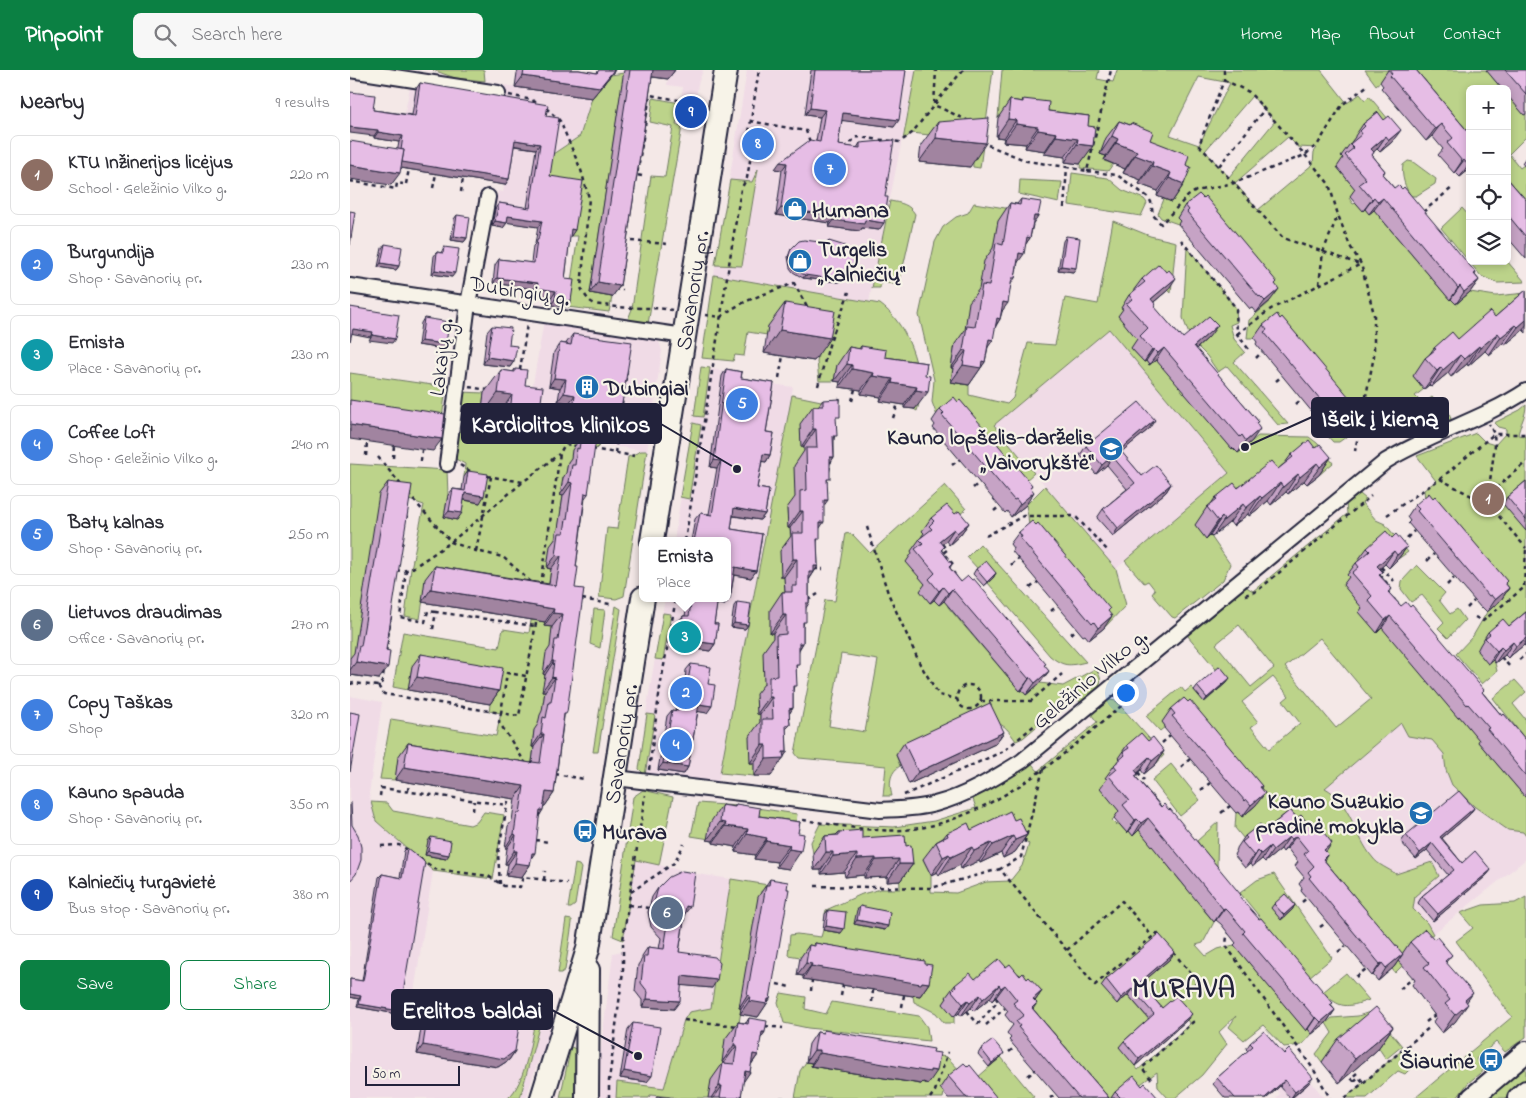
<!DOCTYPE html>
<meta charset="utf-8">
<style>
body{margin:0;font-family:"Indie Flower",sans-serif;background:#f7f7f7;color:#2b2b33}
.controls{position:absolute;right:15px;top:15px;display:grid;overflow:hidden;border-radius:8px;box-shadow:0 2px 8px #0003}
.controls button{width:45px;height:45px;display:grid;place-items:center;padding:0;border:0;border-bottom:1px solid #e1e1e2;background:#fff;color:#2b2b33;font:25px sans-serif}
.scale{position:absolute;left:15px;bottom:12px;width:95px;box-sizing:border-box;padding-left:5px;border:2px solid #22223b;border-top:0;font-size:14px;line-height:18px;white-space:nowrap;color:#22223b;-webkit-text-stroke:4px #f7f3e8;paint-order:stroke}
.you{position:absolute;left:775px;top:622px;width:18px;height:18px;margin:-12px;border:4px solid #fff;border-radius:50%;background:#1a73e8;box-shadow:0 0 0 8px #1a73e833}
.badge{display:grid;place-items:center;width:32px;height:32px;border-radius:50%;background:#0b8043;color:#fff;font-size:16px;font-weight:700}
.pin{position:absolute;translate:-50% -50%;border:2px solid #fff;box-shadow:0 1px 5px #0006}
.popup{position:absolute;left:289px;top:467px;width:92px;height:65px;box-sizing:border-box;display:grid;place-content:center;border-radius:8px;background:#fff;filter:drop-shadow(0 1px 4px #0005);font-size:16px;white-space:nowrap;color:#7c7c81}
.popup b{font-size:19px;color:#2b2b33}
.popup::after{content:'';position:absolute;left:50%;top:100%;margin-left:-10px;border:10px solid transparent;border-top-color:#fff}
.list{margin:0;padding:0;list-style:none}
h2{display:flex;justify-content:space-between;align-items:center;height:65px;margin:0;padding:0 20px;font-size:21px}
h2 small{font-size:16px;font-weight:400;color:#7c7c81}
.list li{display:grid;grid-template-columns:32px 1fr auto;gap:15px;align-items:center;box-sizing:border-box;height:80px;margin:0 10px 10px;padding:0 10px;border:1px solid #e1e1e2;border-radius:8px}
.list b{display:block;font-size:19px;white-space:nowrap}
.list p{margin:0;font-size:16px;white-space:nowrap;color:#7c7c81}
.list em{font-size:16px;font-style:normal;color:#7c7c81}
.actions{display:flex;gap:10px;padding:15px 20px}
.actions a{flex:1;padding:11px 0;border:1px solid #0b8043;border-radius:8px;text-align:center;font-size:18px;color:#0b8043}
.actions .main{background:#0b8043;color:#fff}
.icon{flex:none;width:28px;height:28px;fill:none;stroke:currentColor;stroke-width:2;stroke-linecap:round;stroke-linejoin:round}
.map{position:relative;flex:none;width:1176px;height:1028px;overflow:hidden}
header{display:flex;align-items:center;gap:30px;box-sizing:border-box;height:70px;padding:0 25px;background:#0b8043;color:#fff}
header strong{font-size:24px}
nav{display:flex;gap:28px;margin-inline-start:auto;font-size:18px}
.search{width:350px;height:45px;background:#f7f7f7;display:flex;align-items:center;gap:12px;box-sizing:border-box;padding:0 18px;border-radius:8px;color:#7c7c81;font-size:19px}
main{display:flex}
aside{flex:1;background:#fff}
.map>svg:first-child{display:block}
.built{fill:#f0dbe6}
.green{fill:#bcd38a;stroke:#6f7a62;fill-rule:evenodd}
.lines{fill:none;stroke-linecap:round;stroke-linejoin:round}
.minor-casing{stroke:#22223b;stroke-width:18}
.secondary-casing{stroke:#22223b;stroke-width:24}
.primary-casing{stroke:#22223b;stroke-width:26}
.path{stroke:#22223b;stroke-width:2.5;stroke-dasharray:4 4;stroke-linecap:butt}
.minor{stroke:#f7f3e8;stroke-width:14}
.secondary{stroke:#f7f3e8;stroke-width:20}
.primary{stroke:#f7f3e8;stroke-width:22}
.wall{fill:#c6a3c5;stroke:#22223b}
.shaded-wall{fill:#a184a0;stroke:#22223b}
.building{fill:#e6bde5;stroke:#22223b}
.labels{text-anchor:middle;stroke-width:4.5;stroke-linejoin:round;paint-order:stroke}
.poi-label{font-size:22px;font-weight:bold;fill:#22223b;stroke:#f7f3e8;text-anchor:start}
.street-label{font-size:22px;fill:#22223b;stroke:#f7f3e8}
.district-label{font-size:28px;font-weight:bold;letter-spacing:1px;fill:#22223b;stroke:#f7f3e8}
.leader{fill:none;stroke:#22223b;stroke-width:2}
.callout-dot{fill:#22223b;stroke:#f7f3e8;stroke-width:2}
.callout{fill:#22223b;stroke:#22223b;stroke-width:2}
.callout-label{font-size:24px;text-anchor:middle;font-weight:bold;fill:#fff}
</style>
<header>
<strong>Pinpoint</strong>
<div class="search"><svg class="icon" aria-label="search" viewBox="0 0 24 24"><circle cx="10" cy="10" r="6"/><path d="M15 15l6 6"/></svg>Search here</div>
<nav><a>Home</a><a>Map</a><a>About</a><a>Contact</a></nav>
</header>
<main>
<aside>
<h2>Nearby<small>9 results</small></h2>
<ul class="list">
<li><span class="badge" style="background:#8d6e63">1</span><div><b>KTU Inžinerijos licėjus</b><p>School · Geležinio Vilko g.</p></div><em>220 m</em></li>
<li><span class="badge" style="background:#3f7fe0">2</span><div><b>Burgundija</b><p>Shop · Savanorių pr.</p></div><em>230 m</em></li>
<li><span class="badge" style="background:#0f9aa8">3</span><div><b>Ernista</b><p>Place · Savanorių pr.</p></div><em>230 m</em></li>
<li><span class="badge" style="background:#3f7fe0">4</span><div><b>Coffee Loft</b><p>Shop · Geležinio Vilko g.</p></div><em>240 m</em></li>
<li><span class="badge" style="background:#3f7fe0">5</span><div><b>Batų kalnas</b><p>Shop · Savanorių pr.</p></div><em>250 m</em></li>
<li><span class="badge" style="background:#5c6f8a">6</span><div><b>Lietuvos draudimas</b><p>Office · Savanorių pr.</p></div><em>270 m</em></li>
<li><span class="badge" style="background:#3f7fe0">7</span><div><b>Copy Taškas</b><p>Shop</p></div><em>320 m</em></li>
<li><span class="badge" style="background:#3f7fe0">8</span><div><b>Kauno spauda</b><p>Shop · Savanorių pr.</p></div><em>350 m</em></li>
<li><span class="badge" style="background:#1a4fb4">9</span><div><b>Kalniečių turgavietė</b><p>Bus stop · Savanorių pr.</p></div><em>380 m</em></li>
</ul>
<div class="actions"><a class="main">Save</a><a>Share</a></div>
</aside>
<div class="map">
<svg width="1176" height="1028" viewBox="0 0 1176 1028">
<rect width="100%" height="100%" fill="#f4e8e7"/>
<filter id="ink" filterUnits="userSpaceOnUse"><feTurbulence type="fractalNoise" baseFrequency=".02" numOctaves="2"/><feDisplacementMap in="SourceGraphic" scale="10" xChannelSelector="R" yChannelSelector="G"/><feConvolveMatrix kernelMatrix="1 2 1 2 8 2 1 2 1" color-interpolation-filters="sRGB"/></filter>
<g filter="url(#ink)">
<!-- built -->
<g class="built">
<polygon points="270,0 353,0 348,14 343,50 344,58 327,54 333,17 317,15 318,9 274,3"/>
<polygon points="397,0 566,0 519,232 364,205"/>
<polygon points="167,3 242,28 230,66 200,86 221,166 187,160 188,157 155,152 153,158 141,156 148,121 153,122 158,92 52,58 60,17 151,33 155,15 165,17"/>
<polygon points="194,251 299,269 308,271 310,274 312,281 297,381 216,369 181,325"/>
<polygon points="759,259 879,403 766,499 644,355"/>
<polygon points="351,297 393,304 392,310 443,317 368,714 297,706 289,699 297,636 315,528 378,528 378,471 324,471"/>
<polygon points="0,626 32,632 19,724 26,751 83,801 64,922 110,929 186,946 205,948 196,977 187,994 176,1028 0,1028"/>
<polygon points="1072,635 1176,766 1176,789 1083,864 968,724"/>
<polygon points="286,789 341,803 381,809 347,1028 247,1028 248,1002 263,883 272,881"/>
<polygon points="934,977 974,1028 926,1028 930,1024 909,999"/>
</g>
<!-- green -->
<g class="green">
<polygon points="83,0 134,0 135,11 105,8"/>
<polygon points="566,0 643,0 630,98 623,97 622,70 562,63 553,70"/>
<path d="M652,0H749L747,9L763,12L767,0H971L997,33L1010,24L1015,30L1019,26L1048,61L1007,69L995,90L987,97L999,112L1009,119L999,128L1003,134L1006,133L1015,139H1026L1028,145L1100,230L1101,229L1106,234L1120,222L1146,226L1176,223V243L1063,306L1074,319L1065,326L1073,334L1082,327L1091,338L1098,339L1101,349L1066,365L1053,337L1018,351L989,372H983L975,363L979,359L983,364L997,352L918,257L904,268H897L899,250L920,232L827,147L831,152L828,154L811,148L808,144L814,129L822,132L804,94L757,68L750,84L756,86L754,91L763,94L758,101L730,98L733,75L648,48ZM849,7L880,13L849,75L820,65ZM902,26L925,51L879,107L855,81ZM938,67L948,77L967,78L964,82L963,94L908,140L885,113Z"/>
<polygon points="1015,0 1140,0 1142,7 1152,19 1120,19 1120,86 1043,1 1026,15"/>
<polygon points="274,3 240,223 262,227 259,242 217,237 228,166 221,166 196,112 200,86 230,66 242,28 261,5"/>
<polygon points="1157,21 1162,30 1174,44 1176,44 1176,67 1159,84 1170,98 1174,95 1176,98 1176,157 1157,135"/>
<polygon points="303,28 330,33 326,55 332,56 298,254 277,252 282,239 301,106 315,107 323,57 300,52"/>
<path d="M1058,91L1063,92L1086,109L1085,114L1066,126H1061C1055,118 1051,105 1053,95Z"/>
<polygon points="408,99 392,196 365,195 380,110 402,112"/>
<polygon points="722,103 758,108 772,120 794,129 797,133 791,146 719,135"/>
<polygon points="670,110 712,112 709,133 669,124"/>
<path d="M540,131C551,133 559,134 565,144L549,215L531,212L530,218H522Z"/>
<polygon points="624,133 674,141 644,176 630,216 619,258 605,274 601,297 603,298 601,312 619,315 619,325 657,334 663,328 678,273 705,275 715,228 748,234 763,151 800,166 826,172 821,223 811,212 784,221 786,224 774,241 791,269 781,278 794,292 796,291 799,295 808,288 882,379 883,378 888,383 908,366 959,367 967,373 983,393 969,405 958,392 855,468 860,465 880,494 873,510 825,548 822,547 802,524 805,520 798,511 794,513 775,491 879,403 759,259 644,355 684,403 666,419 587,346 582,332 584,310 569,245 585,172 593,157 606,147 618,143"/>
<polygon points="1112,138 1120,147 1120,191 1157,191 1175,212 1147,213 1131,206 1091,158"/>
<polygon points="837,177 886,238 887,252 880,255 884,269 895,282 884,292 938,354 928,355 877,296 868,302 857,286 848,277 859,267 840,267 833,248"/>
<path d="M364,205L530,234C556,253 569,290 570,321C571,327 569,334 567,341L487,295L484,311H469L467,292L468,284L418,256L417,265L398,262L394,286L385,285L383,291L352,288Z"/>
<polygon points="351,297 360,298 353,347 344,346"/>
<polygon points="0,303 96,317 91,357 0,344"/>
<polygon points="111,322 134,323 131,347 146,349 144,365 176,340 197,345 216,369 251,374 243,382 218,392 216,408 210,425 213,426 208,462 206,462 204,477 197,498 201,499 196,534 206,558 195,605 195,621 193,634 197,634 187,661 184,661 182,677 184,677 180,706 49,687 45,710 30,709 41,649 146,666 151,643 139,641 144,611 62,597 58,620 43,617 53,562 149,578 153,559 179,563 185,527 76,509 70,549 55,546 61,499 74,435 53,428 3,588 0,588 0,394 97,400 98,425 94,447 111,429 133,411 114,407 115,394 102,387"/>
<polygon points="442,325 476,332 451,377 454,377 454,396 448,438 437,439 438,458 440,458 441,480 431,506 434,507 435,520 452,520 420,563 423,563 424,582 417,624 407,625 407,644 410,644 410,667 404,693 404,706 370,703"/>
<path d="M1176,335C1176,346 1170,354 1168,365L1176,366V551L1131,577L1138,594L1143,590L1145,593L1147,601L1132,614L1106,584L1123,566L1137,542L1151,530L1076,438L1074,420L1086,411L1067,386L1126,363L1135,372L1145,375L1156,363V359L1148,357L1144,353L1170,340Z"/>
<polygon points="343,353 351,355 339,429 330,427"/>
<polygon points="291,381 297,381 274,526 266,529 249,527 257,458 267,459 278,387"/>
<path d="M595,415L616,439L597,456L573,461L575,464L564,485L572,503L580,533L584,530H596L598,537L670,621L672,620L676,625L690,613L713,616L745,599C759,615 744,622 731,633L724,625L673,668L666,671C659,662 656,654 644,653L546,685L550,696C539,703 539,714 542,726H533L536,696L449,688L445,683L475,530L485,531L496,463L503,465L520,483ZM491,584L528,590L515,662L479,656Z"/>
<polygon points="695,416 766,499 776,535 754,558 680,466 678,446 676,435"/>
<path d="M1010,424L1016,429L1012,433L1026,450L1035,454L1058,482L1048,489L1038,477L1008,490L1011,493L998,505L1026,562L1034,556L1076,610L1108,647L1109,646L1130,670L1128,672L1176,728V766L1173,762L1158,760L1125,737L1102,715L1096,700L1094,684L1082,670L1058,666L1051,653L975,718C1000,731 1005,767 1023,788C1028,795 1039,799 1046,804L1082,792L1089,806L1065,826L1063,839L1077,853L1083,864L1063,876L1055,893L1045,903L969,797L916,765L894,769L885,758L886,743L887,742L892,747L906,735L812,652L816,656L810,661L796,646L831,617L835,622L841,617L855,632L877,612L837,565L895,516L903,521L997,444L996,433ZM889,555L924,598L901,617L866,574ZM970,568L1021,629L986,658L935,597ZM923,607L939,626L933,631L950,653L919,679L901,657L908,652L892,632Z"/>
<path d="M630,474L736,592C719,596 714,597 700,586L638,513L643,507L628,499L617,487Z"/>
<polygon points="1067,495 1095,523 1089,530 1100,544 1107,539 1115,550 1098,568 1088,558 1094,552 1072,525 1061,532 1051,519 1052,511"/>
<polygon points="266,536 271,539 248,682 243,682"/>
<polygon points="244,539 255,540 250,578 240,574"/>
<polygon points="313,543 321,544 313,590 305,589"/>
<polygon points="1165,610 1176,622 1163,634 1175,649 1176,649 1176,670 1143,628"/>
<path d="M760,630L766,631L814,685L806,694L770,690L758,712L772,741L762,750L767,755L769,754L776,762L791,759C811,784 829,815 854,835L852,838L864,852L853,873L846,875L856,886L868,879L884,875L956,960L958,959L962,964L952,975L934,977L913,955L894,970L879,957L886,946L869,962L877,974L852,1005L825,1028H818L808,1017L807,1002L788,1016L766,1028H740L671,920L596,927L604,947V953H594L586,943L564,932L563,926L456,888L438,885L440,865L447,864L471,867L473,860L491,863L493,847L475,844L476,840L512,824L531,819H550L549,793L476,782L463,783L461,772L470,754L544,757L584,751L626,738L623,729L682,694L688,701L747,652L741,644ZM658,756L679,774L672,796L660,811L636,812L606,823L581,822V805L573,789ZM786,918L808,944L837,950L840,954L788,1000L785,996L800,951L778,925L767,934Z"/>
<polygon points="297,644 305,645 295,705 289,699"/>
<polygon points="821,694 850,730 830,746 802,710"/>
<polygon points="293,720 323,727 309,795 286,790 273,870 263,866 283,727"/>
<polygon points="21,732 37,733 43,741 120,755 127,752 134,742 154,745 143,809 83,801 26,751"/>
<polygon points="348,733 400,737 447,744 442,782 341,766"/>
<polygon points="868,752 867,797 847,771"/>
<polygon points="225,794 229,795 231,798 225,835 221,838 218,838"/>
<polygon points="924,804 982,888 959,907 890,823 907,810"/>
<polygon points="381,809 437,818 436,826 411,821 386,971 358,1028 325,1028 324,1027 300,1025 299,1028 266,1028 267,1012 314,1018 334,950 339,942 361,938"/>
<polygon points="1176,827 1176,967 1155,982 1146,972 1126,989 1135,999 1118,1013 1107,1028 1065,1028 1162,947 1106,871 1123,858 1110,843 1133,835 1165,833"/>
<polygon points="216,849 222,850 222,853 215,900 211,903 208,903"/>
<path d="M996,903L1019,930C996,938 990,939 973,922Z"/>
<polygon points="431,923 456,927 455,939 476,944 482,932 569,946 577,957 579,971 458,958 434,953 428,932"/>
<polygon points="1023,941 1052,976 1036,989 1024,971 1010,960 972,992 966,984 982,963 976,953 982,948 1008,946"/>
<path d="M186,946H192L170,1028H158C176,1013 181,968 186,946Z"/>
<polygon points="221,977 226,979 226,1028 210,1028"/>
<path d="M1051,981C1059,983 1064,985 1065,994L1055,1004L1048,1001L1017,1028H995Z"/>
<polygon points="583,985 597,987 614,1005 594,1023 593,1028 445,1028 450,1001 456,992 462,993 461,996 571,1014 572,1012 578,1013"/>
<polygon points="651,987 684,1027 682,1028 644,1028 627,1008"/>
<polygon points="1176,991 1176,1011 1155,1028 1132,1028"/>
</g>
<g class="lines">
<!-- minor casing -->
<g class="minor-casing">
<g id="minor">
<polyline points="0,0 148,23"/>
<polyline points="0,216 334,266"/>
<polyline points="97,394 118,234 138,127"/>
<path d="M266,708L530,740C548,739 567,739 585,734C616,726 645,708 672,691L1036,391C1080,364 1132,350 1176,321"/>
</g>
</g>
<!-- secondary casing -->
<g class="secondary-casing">
<g id="secondary">
<polyline points="1122,1028 1176,982"/>
<polyline points="1168,1028 1176,1021"/>
</g>
</g>
<!-- primary casing -->
<g class="primary-casing">
<g id="primary">
<path id="s1" d="M302,471L376,0"/>
<path id="s2" d="M192,1028L238,879L293,528"/>
<polyline points="237,1028 238,900"/>
</g>
</g>
<!-- path -->
<g class="path">
<polyline points="613,0 584,35 619,51"/>
<polyline points="874,0 874,10 849,75 933,168 1009,194"/>
<polyline points="874,10 899,22 955,85 979,114 988,145 1000,176 1011,194 1024,244 1024,286 1005,381"/>
<polyline points="159,25 182,30 189,34"/>
<path d="M196,38L210,51L231,100L239,128L231,218C234,223 237,230 243,233C246,235 251,235 255,235C278,240 300,236 322,240"/>
<polyline points="400,51 456,61 460,72"/>
<polyline points="638,75 677,91 717,97"/>
<polyline points="494,78 507,67 550,72 562,63 584,35 586,0"/>
<polyline points="869,96 914,40"/>
<polyline points="737,101 767,105 798,127 801,132 803,145 811,154 838,126 846,121 884,113 955,85 968,74 992,35 1018,15"/>
<polyline points="292,106 287,105 300,25 340,32"/>
<polyline points="0,111 46,119 47,113 53,114"/>
<polyline points="56,114 59,99"/>
<polyline points="83,118 86,104"/>
<polyline points="111,122 113,108"/>
<polyline points="714,138 717,97 737,101 761,0"/>
<polyline points="1073,142 1103,117"/>
<polyline points="831,170 886,238 887,264 900,281"/>
<polyline points="281,171 318,174"/>
<polyline points="969,214 973,182 988,145"/>
<polyline points="264,219 273,220"/>
<path d="M355,245L371,247C391,230 419,223 444,213L458,239"/>
<polyline points="887,264 921,239 1011,194"/>
<polyline points="906,288 912,282"/>
<polyline points="170,300 177,254"/>
<polyline points="429,308 433,286"/>
<polyline points="926,311 932,306"/>
<polyline points="468,316 479,275 499,222"/>
<polyline points="119,317 138,320"/>
<polyline points="502,331 505,319"/>
<polyline points="489,332 490,326"/>
<polyline points="946,334 952,329"/>
<polyline points="188,335 215,374 227,376"/>
<polyline points="543,348 548,334"/>
<polyline points="966,358 971,353"/>
<polyline points="581,372 590,365"/>
<polyline points="242,379 284,386"/>
<polyline points="265,383 277,300"/>
<polyline points="16,386 17,371"/>
<polyline points="28,387 52,416"/>
<polyline points="43,388 44,375"/>
<polyline points="71,391 72,380"/>
<polyline points="110,395 120,401"/>
<polyline points="602,395 610,389"/>
<polyline points="479,401 481,390"/>
<polyline points="137,406 173,412 209,384"/>
<polyline points="1090,409 1144,364 1139,354"/>
<polyline points="623,418 630,412"/>
<polyline points="58,424 101,472 126,481 153,487 182,513"/>
<polyline points="1138,425 1145,375 1144,364 1176,364"/>
<polyline points="1135,430 1138,425 1176,392"/>
<polyline points="644,441 650,436"/>
<polyline points="1037,445 1090,409 1131,431 1135,430 1176,478"/>
<polyline points="54,446 61,448"/>
<polyline points="517,457 538,523 570,594 589,625 607,629"/>
<polyline points="636,466 673,446 725,446 759,482"/>
<polyline points="1057,468 1064,461"/>
<polyline points="335,471 391,119 397,108 400,91 397,75 409,0"/>
<polyline points="50,472 56,474"/>
<polyline points="592,474 597,480 593,483 603,494"/>
<polyline points="126,481 141,407"/>
<polyline points="1077,491 1084,484"/>
<polyline points="661,495 668,488"/>
<polyline points="1031,497 1044,511"/>
<polyline points="464,499 473,499"/>
<polyline points="46,500 52,501 61,499 101,472 173,412"/>
<polyline points="56,500 50,547 75,552 78,541 86,542"/>
<polyline points="602,505 608,500"/>
<polyline points="1029,508 1032,507 1039,516"/>
<polyline points="191,515 210,383 215,374"/>
<polyline points="1097,515 1104,508"/>
<polyline points="1174,516 1176,480"/>
<polyline points="680,518 688,512"/>
<polyline points="895,525 907,521 1021,426"/>
<polyline points="41,526 48,527"/>
<polyline points="232,529 260,534"/>
<polyline points="458,530 468,524"/>
<polyline points="1042,531 1048,527"/>
<polyline points="1117,538 1124,531"/>
<polyline points="701,541 708,535"/>
<polyline points="1125,547 1133,551 1176,516"/>
<polyline points="83,559 86,542 185,556"/>
<polyline points="721,564 727,559"/>
<polyline points="36,582 41,546"/>
<polyline points="1151,587 1160,597"/>
<polyline points="1169,590 1176,584"/>
<polyline points="0,614 4,613 28,616 32,612 34,600"/>
<circle cx="619" cy="627" r="12"/>
<polyline points="28,616 34,624 151,643 157,603 176,606"/>
<polyline points="631,631 681,631 712,604"/>
<polyline points="812,673 820,666"/>
<polyline points="176,694 149,652 151,643 169,646 187,548"/>
<polyline points="831,697 840,689"/>
<polyline points="693,699 671,787 650,799 745,915 807,863 810,867"/>
<polyline points="299,700 310,618 326,528"/>
<polyline points="788,702 794,710"/>
<polyline points="205,704 234,709"/>
<polyline points="851,720 860,713"/>
<polyline points="58,721 59,712"/>
<polyline points="554,725 654,681 751,599"/>
<polyline points="30,726 31,718 157,735"/>
<polyline points="123,741 124,731"/>
<polyline points="871,743 880,736"/>
<path d="M453,750C489,755 527,764 563,759C644,748 717,682 777,631"/>
<polyline points="185,770 199,772"/>
<polyline points="31,776 49,775 58,780"/>
<polyline points="64,784 85,799 138,806 154,816 170,817 173,807 217,813"/>
<polyline points="194,810 195,801"/>
<polyline points="150,814 148,783 159,726"/>
<polyline points="465,816 581,818 650,799"/>
<polyline points="281,822 324,793 334,774"/>
<polyline points="952,832 957,828"/>
<polyline points="279,835 299,838"/>
<polyline points="970,857 977,852"/>
<path d="M881,861C876,866 876,870 877,877L964,1000L980,1028"/>
<polyline points="717,880 772,831 802,866"/>
<polyline points="823,882 848,912 827,931"/>
<polyline points="988,882 996,876"/>
<polyline points="1006,907 1016,899"/>
<polyline points="427,914 440,917"/>
<polyline points="1050,919 1063,908"/>
<polyline points="461,921 462,910"/>
<polyline points="491,926 493,915"/>
<polyline points="522,932 523,920"/>
<polyline points="552,937 554,925"/>
<polyline points="617,941 628,954 648,931 646,928"/>
<polyline points="334,950 388,956"/>
<polyline points="1076,952 1085,945"/>
<polyline points="636,955 655,938"/>
<polyline points="415,956 433,958"/>
<polyline points="659,982 665,977"/>
<polyline points="678,1006 685,1000"/>
<polyline points="801,1009 792,998 843,952 838,946"/>
<polyline points="1004,1011 1001,1008 1007,1003 1004,1000"/>
<polyline points="1004,1011 1009,1007 1013,1012"/>
<polyline points="259,1028 259,1011 273,901 273,870 295,725"/>
<polyline points="430,1028 435,1028"/>
<polyline points="580,1028 585,1021 598,982"/>
<polyline points="700,1028 706,1024"/>
<polyline points="995,1028 1080,957"/>
</g>
<!-- minor -->
<use href="#minor" class="minor"/>
<!-- secondary -->
<use href="#secondary" class="secondary"/>
<!-- primary -->
<use href="#primary" class="primary"/>
</g>
<!-- wall -->
<g class="wall">
<polygon points="169,0 229,0 247,3 249,0 265,0 242,28 165,17 167,3"/>
<polygon points="274,0 325,0 318,9 302,7 270,216 262,227 240,223"/>
<polygon points="461,0 556,0 544,57 492,50 488,75 507,78 510,73 529,160 512,158 510,161 479,157 480,153 426,145 432,100 425,99 466,71 470,47 455,45"/>
<polygon points="1038,0 1066,0 1120,64 1120,99 1110,107 1105,102 1104,103 1088,85 1093,79 1082,66 1076,71 1031,18 1033,16 1030,12"/>
<polygon points="1136,0 1176,0 1176,44 1174,45 1157,25 1157,19 1152,19"/>
<polygon points="70,13 196,46 200,106 225,160 220,165 215,209 221,231 217,237 201,235 202,227 183,224 184,219 143,213 145,195 149,189 181,193 183,176 185,174 188,157 157,152 153,158 142,156 145,139 149,133 177,138 186,79 164,76 159,109 155,115 51,98 41,115 49,72 24,68 23,40 62,45 66,19"/>
<polygon points="673,29 698,41 739,46 730,94 715,92 715,87 694,84 695,81 675,78 676,74 653,72 654,68 646,67 648,48 660,30 672,32"/>
<polygon points="1028,42 1042,72 1030,82 1027,79 1024,81 1024,82 1022,85 1035,101 1033,105 1044,118 1126,203 1125,205 1129,210 1120,222 1106,234 1101,229 1100,230 1024,140 1019,144 1015,139 1013,141 1000,126 1005,119 987,97 993,88 991,86 1005,67 1005,66 1013,54"/>
<polygon points="769,51 780,55 781,53 800,70 836,95 834,114 822,132 807,126 808,121 789,114 791,110 773,103 775,99 754,90 756,86 750,84 756,68"/>
<polygon points="588,52 620,97 569,92 571,75"/>
<polygon points="1176,87 1176,98 1172,93"/>
<polygon points="1157,108 1176,130 1176,189 1157,167"/>
<polygon points="671,129 683,155 680,168 675,175 668,192 665,208 661,214 652,242 650,249 646,256 638,277 635,292 619,315 601,312 603,298 601,298 605,274 615,260 619,232 629,219 634,191 643,178 648,151 660,133 667,134"/>
<polygon points="835,135 927,212 925,214 920,231 906,243 902,238 900,239 828,154 830,151 827,148"/>
<polygon points="107,145 117,168 114,172 101,170 104,149"/>
<polygon points="716,166 723,202 708,200 713,171"/>
<polygon points="479,171 501,203 493,210 488,212 453,208 443,202 440,198 438,187 441,179 478,172"/>
<polygon points="35,174 49,196 46,200 28,197 32,178"/>
<polygon points="94,177 102,207 82,204 84,186 87,182 91,183"/>
<polygon points="792,209 818,220 804,232 804,237 829,265 833,268 859,267 846,279 908,351 906,354 902,371 888,383 883,378 882,379 806,290 799,295 796,291 794,292 781,278 787,269 768,246 773,239 771,238 779,225 784,222 783,221"/>
<polygon points="1176,220 1176,263 1173,260 1155,275 1153,273 1139,285 1135,281 1118,296 1117,294 1101,307 1098,303 1081,317 1079,315 1074,319 1063,306 1075,288 1079,285 1084,278 1108,269 1145,247"/>
<polygon points="435,233 464,291 414,283 418,256"/>
<polygon points="74,248 96,274 93,279 68,275 71,253"/>
<polygon points="913,255 1002,335 1006,340 997,352 983,364 979,359 977,360 906,274 907,272 904,268"/>
<polygon points="142,256 164,291 160,297 133,294 137,262"/>
<polygon points="223,264 263,361 216,354 219,333 208,331 210,318 199,316 204,282 210,273 216,274 217,272"/>
<polygon points="511,276 535,287 577,293 565,339 554,338 554,335 530,331 531,327 511,324 511,320 489,317 490,312 484,311 487,295 499,277 509,279"/>
<polygon points="165,299 175,315 172,369 144,365 146,349 131,347 134,323 151,300 163,302"/>
<polygon points="376,299 392,302 391,308 424,313 416,362 424,363 420,385 416,392 412,391 407,418 419,420 415,444 410,450 383,446 381,459 412,464 406,501 401,508 384,505 380,528 375,535 367,533 364,554 368,554 365,574 360,581 324,576 328,552 333,546 335,546 337,534 330,533 330,528 378,528 378,471 341,471 345,449 350,443 359,444 367,398 360,397 372,306"/>
<polygon points="473,330 486,352 484,371 484,387 480,393 467,473 468,496 459,510 459,533 456,538 453,557 453,573 449,580 443,622 443,638 439,644 440,655 436,659 437,682 421,706 404,706 404,693 400,693 399,667 410,652 410,644 407,644 406,624 414,614 413,582 423,568 423,563 420,563 420,540 432,522 435,522 434,507 431,507 430,481 441,466 440,458 438,458 437,438 445,427 444,396 454,381 454,377 451,377 450,354 463,336 468,336"/>
<polygon points="590,339 682,415 680,418 676,435 661,447 657,441 655,443 583,358 585,355 582,351"/>
<polygon points="799,359 771,382 792,406 821,414 816,422 763,466 747,448 753,439 777,419 757,395 746,404 730,385 736,376"/>
<polygon points="231,367 238,424 235,428 226,497 214,647 204,723 195,736 194,736 189,747 180,795 171,808 156,806 158,794 155,794 157,778 155,778 158,756 162,751 165,729 45,710 48,687 58,673 181,693 182,692 184,677 182,677 184,660 188,654 190,645 192,641 195,621 192,621 195,605 193,604 196,583 200,577 202,557 194,556 195,552 72,532 75,509 85,496 199,514 201,499 197,498 200,476 206,468 206,462 208,459 213,426 210,425 213,408 216,403 218,392 221,388 222,380"/>
<polygon points="965,378 981,387 969,405 957,414 954,411 938,424 936,422 921,435 918,431 899,446 898,444 883,456 880,452 862,467 860,465 856,469 845,455 857,437 861,434 865,428 928,399 935,393 941,385"/>
<polygon points="118,401 130,433 114,430 107,450 94,447 98,425 103,419 112,420 114,407"/>
<polygon points="1176,411 1176,461 1153,434 1157,427"/>
<polygon points="38,412 29,609 0,605 0,588 4,583 29,424"/>
<polygon points="1065,435 1155,513 1159,518 1151,530 1137,542 1132,537 1131,538 1058,453 1060,451 1057,447"/>
<polygon points="605,444 619,453 610,465 599,475 596,471 592,474 592,481 602,494 600,498 611,512 699,601 690,613 676,625 672,620 670,621 594,531 589,535 584,530 580,533 570,521 575,514 556,492 562,483 561,481 574,463 572,461 581,448"/>
<polygon points="669,462 758,541 754,558 739,570 735,565 733,566 662,481 663,478 660,474"/>
<polygon points="1042,468 1057,477 1048,489 1039,498 1035,494 1030,498 1033,502 1030,505 1042,519 1039,523 1051,536 1133,623 1152,646 1176,670 1176,728 1128,672 1129,670 1109,646 1108,648 1032,558 1027,563 1009,542 1012,538 993,515 999,507 997,505 1006,493 1009,491 1008,490 1017,478"/>
<polygon points="626,499 646,503 643,508 634,516 623,504"/>
<polygon points="387,532 398,555 395,559 381,557 384,536"/>
<polygon points="1176,542 1176,577 1174,575 1158,588 1155,585 1145,593 1143,590 1138,594 1127,581 1130,575 1138,562 1159,556"/>
<polygon points="71,584 149,621 140,634 58,620 62,596"/>
<polygon points="341,594 358,614 357,643 348,641 338,697 334,704 308,700 317,646 322,640 325,641 329,617 333,611 335,611 336,600"/>
<polygon points="877,612 854,632 844,620 847,616"/>
<polygon points="821,639 912,716 911,718 906,735 892,747 888,742 886,743 814,658 815,656 812,652"/>
<polygon points="654,662 645,674 559,714 546,685 554,673"/>
<polygon points="798,671 814,681 806,694 794,704 791,700 787,703 788,704 786,707 889,827 985,940 976,953 962,964 958,959 956,961 884,875 886,873 871,854 866,850 864,852 789,760 783,766 779,761 777,763 764,748 769,741 750,718 757,709 755,708 769,689 768,688 777,675"/>
<polygon points="386,734 409,746 450,752 439,799 426,797 427,792 404,789 405,785 385,782 386,777 363,773 363,771 357,770 360,753 372,735 384,737"/>
<polygon points="1124,738 1119,745 1092,768 1112,793 1141,800 1136,806 1083,851 1068,833 1072,826 1098,805 1077,780 1066,789 1051,772 1056,765"/>
<polygon points="940,740 978,784 974,790 1052,884 1060,872 1084,869 1102,885 1096,892 1116,932 1105,952 1092,963 1083,952 1086,947 1062,915 1065,910 1048,891 1044,897 1028,911 1023,905 1022,906 951,821 952,818 949,814 954,807 945,796 948,792 937,778 933,782 931,779 915,792 912,789 902,797 900,794 895,798 884,785 887,779 887,778 895,766 916,760"/>
<polygon points="664,750 677,765 665,782 653,788 651,783 630,793 629,791 611,799 610,795 589,805 587,802 581,805 573,789 586,772 593,768 597,763 621,760"/>
<polygon points="489,762 512,768 556,776 563,794 550,811 537,812 537,807 514,808 514,805 495,807 494,802 471,804 471,800 464,800 463,783 475,766 486,765"/>
<polygon points="81,767 96,789 75,785 78,771"/>
<polygon points="57,778 47,944 7,937 9,929 0,927 0,909 12,911 29,807 32,804 50,808 54,781"/>
<polygon points="420,809 420,929 408,947 390,944 391,938 389,938 408,827"/>
<polygon points="308,818 335,845 329,882 362,918 331,915 324,939 292,937 292,930 285,921 288,895 292,889 292,886 298,877 309,879 311,868 301,857 298,842 302,827"/>
<polygon points="924,834 945,835 942,840 931,850 921,838"/>
<polygon points="510,836 538,856 535,860 504,854 507,840"/>
<polygon points="478,840 491,863 473,860 475,844"/>
<polygon points="465,873 575,894 579,913 570,926 564,925 563,926 453,909 453,906 447,905 450,888 459,875 463,876"/>
<polygon points="820,889 791,913 812,938 837,950 785,996 769,977 774,971 799,949 778,925 767,934 751,916 756,909"/>
<polygon points="656,897 677,909 692,921 685,931 687,933 683,939 759,1028 709,1028 659,970 661,968 657,963 663,955 655,945 658,941 646,927 642,931 640,928 624,941 621,938 611,946 609,943 604,947 593,934 597,928 596,927 605,915 625,909"/>
<polygon points="81,923 165,981 159,990 148,997 67,984 75,932"/>
<polygon points="399,948 415,962 410,969 408,985 401,995 400,1002 393,1011 391,1027 390,1028 358,1028 361,1010 373,993 372,992 375,969 388,952 396,953"/>
<polygon points="283,953 297,1012 270,1008 278,959"/>
<polygon points="1043,957 1027,980 989,1013 972,992 988,969"/>
<polygon points="474,960 578,1014 573,1012 571,1014 461,996 462,993 456,992 459,974 467,962 472,963"/>
<polygon points="900,973 958,1014 942,1028 940,1028 930,1016 917,1028 875,1028 863,1014 867,1008 898,981 896,979"/>
<polygon points="631,979 654,983 651,987 639,997 628,984"/>
<polygon points="598,1006 647,1028 598,1028 590,1018"/>
<polygon points="792,1016 808,1028 761,1028 765,1022"/>
</g>
<!-- shaded-wall -->
<g class="shaded-wall">
<polygon points="264,0 265,0 242,28 165,17 173,6 250,17"/>
<polygon points="301,0 325,0 318,9 296,6"/>
<polygon points="460,38 475,40 470,47 455,45"/>
<polygon points="493,43 549,50 544,57 488,50"/>
<polygon points="658,49 666,50 654,68 646,67"/>
<polygon points="666,54 688,57 676,74 653,72"/>
<polygon points="1091,54 1082,66 1076,71 1085,59"/>
<polygon points="0,57 28,60 24,66 0,63"/>
<polygon points="688,60 707,63 695,81 675,78"/>
<polygon points="1051,60 1042,72 1030,82 1039,70"/>
<polygon points="28,62 53,66 49,72 24,68"/>
<polygon points="706,66 728,69 715,87 694,84"/>
<polygon points="762,66 768,69 756,86 750,84"/>
<polygon points="1036,66 1027,79 1013,91 1021,79"/>
<polygon points="586,68 636,73 620,97 569,92"/>
<polygon points="165,70 190,74 186,79 161,75"/>
<polygon points="766,73 787,81 775,99 754,90"/>
<polygon points="727,74 743,76 730,94 715,92"/>
<polygon points="785,85 803,92 791,110 773,103"/>
<polygon points="1114,90 1105,102 1104,103 1112,91"/>
<polygon points="49,91 159,109 155,115 45,97"/>
<polygon points="430,92 437,93 432,100 425,99"/>
<polygon points="1120,94 1120,99 1110,107 1118,95"/>
<polygon points="0,95 50,103 41,115 0,109"/>
<polygon points="802,96 821,103 808,121 789,114"/>
<polygon points="819,108 834,114 822,132 807,126"/>
<polygon points="1024,127 1015,139 1013,141 1022,129"/>
<polygon points="1033,128 1024,140 1019,144 1028,132"/>
<polygon points="431,138 485,146 480,153 426,145"/>
<polygon points="158,146 192,151 188,157 154,152"/>
<polygon points="684,146 688,146 676,164"/>
<polygon points="484,150 515,150 534,153 529,160 512,158 510,161 479,157"/>
<polygon points="145,151 157,153 153,158 142,156"/>
<polygon points="221,159 225,160 221,166 217,165"/>
<polygon points="104,166 117,168 114,172 101,170"/>
<polygon points="677,167 680,168 668,185"/>
<polygon points="669,183 674,184 661,202"/>
<polygon points="31,193 49,196 46,200 28,197"/>
<polygon points="711,196 726,198 723,202 708,200"/>
<polygon points="85,200 105,203 102,207 82,204"/>
<polygon points="503,200 493,210 488,212 453,208 455,205"/>
<polygon points="147,208 188,213 184,219 143,213"/>
<polygon points="826,208 818,220 793,241 801,229"/>
<polygon points="1129,210 1120,222 1106,234 1114,222"/>
<polygon points="248,212 270,216 262,227 240,223"/>
<polygon points="1110,216 1101,229 1100,230 1108,218"/>
<polygon points="187,218 206,221 202,227 183,224"/>
<polygon points="929,219 920,231 906,243 915,231"/>
<polygon points="205,229 221,231 217,237 201,235"/>
<polygon points="653,232 658,233 647,248 650,249 638,267"/>
<polygon points="1176,250 1176,255 1173,260 1155,275 1168,257"/>
<polygon points="868,255 859,267 836,288 844,276"/>
<polygon points="1166,255 1153,273 1139,285 1151,267"/>
<polygon points="3,259 23,262 20,267 0,263"/>
<polygon points="430,260 480,268 464,291 414,283"/>
<polygon points="1148,263 1135,281 1118,296 1130,278"/>
<polygon points="22,265 45,269 42,273 19,270"/>
<polygon points="639,269 643,270 631,287"/>
<polygon points="71,271 96,274 93,279 68,275"/>
<polygon points="1129,276 1117,294 1101,307 1114,289"/>
<polygon points="814,278 806,290 799,295 808,283"/>
<polygon points="804,279 796,291 794,292 802,280"/>
<polygon points="613,280 616,281 603,298 601,298"/>
<polygon points="1110,285 1098,303 1081,317 1093,300"/>
<polygon points="137,287 164,291 160,297 133,294"/>
<polygon points="632,291 635,292 619,315 601,312 613,295"/>
<polygon points="497,294 502,295 490,312 484,311"/>
<polygon points="1091,297 1079,315 1074,319 1087,301"/>
<polygon points="502,299 524,303 511,320 489,317"/>
<polygon points="523,306 543,309 531,327 511,324"/>
<polygon points="204,308 216,309 210,318 199,316"/>
<polygon points="542,313 567,317 554,335 530,331"/>
<polygon points="566,320 578,322 565,339 554,338"/>
<polygon points="148,323 162,325 146,349 131,347"/>
<polygon points="214,323 225,325 219,333 208,331"/>
<polygon points="1006,340 997,352 983,364 992,352"/>
<polygon points="160,342 189,346 172,369 144,365"/>
<polygon points="222,345 269,352 263,361 216,354"/>
<polygon points="805,350 799,359 764,388 770,380"/>
<polygon points="0,355 92,369 83,381 0,369"/>
<polygon points="463,359 466,359 454,377 451,377"/>
<polygon points="910,359 902,371 888,383 896,371"/>
<polygon points="413,384 420,385 416,392 408,391"/>
<polygon points="762,386 757,395 746,404 752,395"/>
<polygon points="480,387 484,387 472,405"/>
<polygon points="981,387 969,405 957,414 970,397"/>
<polygon points="364,390 371,391 367,398 360,397"/>
<polygon points="967,393 954,411 938,424 950,407"/>
<polygon points="948,404 936,422 921,435 933,417"/>
<polygon points="219,412 222,413 213,426 210,425"/>
<polygon points="930,413 918,431 899,446 912,428"/>
<polygon points="821,414 816,422 763,466 768,458"/>
<polygon points="684,422 676,435 661,447 670,434"/>
<polygon points="115,423 134,426 130,433 111,429"/>
<polygon points="910,426 898,444 883,456 896,438"/>
<polygon points="474,430 478,430 465,448"/>
<polygon points="893,434 880,452 862,467 874,450"/>
<polygon points="384,438 415,444 410,450 379,445"/>
<polygon points="99,441 112,443 107,450 94,447"/>
<polygon points="450,441 453,441 440,458 438,458"/>
<polygon points="872,447 860,465 856,469 868,451"/>
<polygon points="470,452 474,452 462,470"/>
<polygon points="619,453 610,465 599,475 607,463"/>
<polygon points="604,459 596,471 581,484 589,471"/>
<polygon points="1057,477 1048,489 1039,498 1047,485"/>
<polygon points="1044,481 1035,494 1019,508 1027,496"/>
<polygon points="206,485 211,486 201,499 197,498"/>
<polygon points="443,489 447,489 434,507 431,507"/>
<polygon points="464,496 468,496 452,520 459,502"/>
<polygon points="385,497 406,501 401,508 380,504"/>
<polygon points="646,503 643,508 634,516 637,512"/>
<polygon points="593,517 584,530 580,533 589,521"/>
<polygon points="1159,518 1151,530 1137,542 1145,530"/>
<polygon points="81,519 204,539 195,552 72,532"/>
<polygon points="602,519 594,531 589,535 598,523"/>
<polygon points="333,528 341,528 337,534 330,533"/>
<polygon points="367,528 380,528 375,535 363,533"/>
<polygon points="203,543 212,544 202,557 194,556"/>
<polygon points="433,545 436,545 423,563 420,563"/>
<polygon points="762,546 754,558 739,570 748,558"/>
<polygon points="1040,546 1032,558 1027,563 1035,550"/>
<polygon points="384,553 398,555 395,559 381,557"/>
<polygon points="1176,568 1176,571 1174,575 1158,588 1166,576"/>
<polygon points="329,569 365,574 360,581 324,576"/>
<polygon points="1163,572 1155,585 1145,593 1154,580"/>
<polygon points="449,573 453,573 441,591"/>
<polygon points="1151,577 1143,590 1138,594 1147,581"/>
<polygon points="202,591 204,591 195,605 193,604"/>
<polygon points="6,592 38,597 29,609 0,605 0,600"/>
<polygon points="699,601 690,613 676,625 685,613"/>
<polygon points="67,607 149,621 140,634 58,620"/>
<polygon points="202,607 205,608 195,621 192,621"/>
<polygon points="680,607 672,620 670,621 679,609"/>
<polygon points="880,608 877,612 854,632 857,628"/>
<polygon points="419,627 422,627 410,644 407,644"/>
<polygon points="349,634 362,636 357,643 345,641"/>
<polygon points="443,638 431,656 439,639"/>
<polygon points="654,662 645,674 559,714 568,702"/>
<polygon points="191,664 194,664 184,677 182,677"/>
<polygon points="412,675 416,675 404,693 400,693"/>
<polygon points="814,681 806,694 794,704 802,691"/>
<polygon points="433,682 437,682 421,706 404,706 416,689"/>
<polygon points="799,687 791,700 776,712 785,700"/>
<polygon points="313,693 338,697 334,704 308,700"/>
<polygon points="54,697 174,716 165,729 45,710"/>
<polygon points="196,722 204,723 195,736 187,735"/>
<polygon points="915,723 906,735 892,747 901,735"/>
<polygon points="1124,738 1119,745 1086,773 1090,767"/>
<polygon points="190,740 193,740 184,754"/>
<polygon points="798,748 789,760 783,766 791,753"/>
<polygon points="787,749 779,761 777,763 785,750"/>
<polygon points="370,752 376,753 363,771 357,770"/>
<polygon points="375,756 398,759 386,777 363,773"/>
<polygon points="164,764 166,765 157,778 155,778"/>
<polygon points="397,764 417,768 405,785 385,782"/>
<polygon points="677,765 665,782 653,788 665,770"/>
<polygon points="663,766 651,783 630,793 643,775"/>
<polygon points="946,766 937,778 933,782 942,769"/>
<polygon points="939,767 931,779 915,792 923,780"/>
<polygon points="416,771 440,775 427,792 404,789"/>
<polygon points="641,773 629,791 611,799 624,781"/>
<polygon points="982,773 974,785 974,780"/>
<polygon points="1082,773 1077,780 1066,789 1070,783"/>
<polygon points="920,776 912,789 902,797 911,784"/>
<polygon points="622,777 610,795 589,805 601,787"/>
<polygon points="439,779 451,781 439,799 426,797"/>
<polygon points="78,781 99,785 96,789 75,785"/>
<polygon points="164,781 167,781 158,794 155,794"/>
<polygon points="908,781 900,794 895,798 904,786"/>
<polygon points="476,782 483,782 471,800 464,800"/>
<polygon points="182,783 185,783 177,794 180,795 171,808 156,806 165,793"/>
<polygon points="507,784 494,802 471,804 483,786"/>
<polygon points="599,784 587,802 581,805 593,787"/>
<polygon points="526,788 514,805 495,807 507,789"/>
<polygon points="549,789 537,807 514,808 526,790"/>
<polygon points="549,794 563,794 550,811 537,812"/>
<polygon points="1141,800 1136,806 1083,851 1088,844"/>
<polygon points="945,835 942,840 931,850 934,845"/>
<polygon points="336,836 340,837 334,845"/>
<polygon points="875,838 866,850 864,852 873,839"/>
<polygon points="507,850 538,856 535,860 504,854"/>
<polygon points="476,856 494,859 491,863 473,860"/>
<polygon points="825,882 820,889 786,918 790,912"/>
<polygon points="1053,884 1044,897 1028,911 1036,898"/>
<polygon points="456,893 462,894 453,906 447,905"/>
<polygon points="1032,893 1023,905 1022,906 1030,894"/>
<polygon points="461,896 572,912 579,913 570,926 564,925 563,926 453,909"/>
<polygon points="332,906 367,910 362,918 326,915"/>
<polygon points="649,915 640,928 624,941 633,929"/>
<polygon points="655,915 646,927 642,931 651,918"/>
<polygon points="782,919 778,925 767,934 771,928"/>
<polygon points="692,921 683,934 683,929"/>
<polygon points="1123,923 1112,939 1118,934 1105,952 1092,963 1115,930"/>
<polygon points="0,924 11,926 9,929 0,927"/>
<polygon points="397,925 400,926 391,938 389,938"/>
<polygon points="630,925 621,938 611,946 620,933"/>
<polygon points="297,929 330,931 324,939 292,937"/>
<polygon points="418,929 420,929 408,947 390,944 399,931"/>
<polygon points="618,930 609,943 604,947 613,934"/>
<polygon points="9,934 50,941 47,944 7,937"/>
<polygon points="985,940 976,953 962,964 971,952"/>
<polygon points="842,944 837,950 785,996 789,989"/>
<polygon points="966,947 958,959 956,961 965,948"/>
<polygon points="1043,957 1027,980 989,1013 1005,989"/>
<polygon points="412,962 415,962 403,980"/>
<polygon points="73,975 165,981 159,990 148,997 67,984"/>
<polygon points="384,975 387,975 374,993 372,992"/>
<polygon points="464,980 470,980 462,993 456,992"/>
<polygon points="470,983 580,1000 587,1001 578,1014 573,1012 571,1014 461,996"/>
<polygon points="654,983 651,987 639,997 642,993"/>
<polygon points="403,984 408,985 396,1001 400,1002 388,1020"/>
<polygon points="274,1001 302,1006 297,1012 270,1008"/>
<polygon points="963,1008 958,1014 941,1028 945,1022"/>
<polygon points="935,1010 930,1016 917,1028 915,1028"/>
<polygon points="369,1016 372,1016 364,1028 361,1028"/>
</g>
<!-- building -->
<g class="building">
<polygon points="174,0 229,0 247,3 249,0 264,0 250,17 173,6"/>
<polygon points="280,0 303,0 270,216 248,212"/>
<polygon points="465,0 556,0 549,50 493,43 488,75 510,78 510,73 544,70 535,127 538,127 534,153 515,150 514,154 484,150 485,146 431,138 437,93 430,92 460,70 470,72 475,40 460,38"/>
<polygon points="1039,0 1066,0 1120,64 1120,94 1118,95 1114,90 1112,91 1097,73 1103,68 1091,54 1085,59 1040,6 1042,4"/>
<polygon points="1155,0 1176,0 1176,24"/>
<polygon points="70,13 198,35 196,46 209,48 200,106 233,111 225,160 221,159 215,209 224,210 221,231 205,229 206,221 187,218 188,213 147,208 149,189 184,193 187,170 188,170 192,151 158,146 157,153 145,151 149,133 180,138 190,74 165,70 159,109 52,92 54,80 51,80 53,66 28,62 28,60 0,57 0,22 25,25 23,40 65,46"/>
<polygon points="673,29 699,32 698,41 739,46 738,56 745,57 743,76 727,74 728,69 706,66 707,63 688,60 688,57 666,54 666,50 658,49 660,30 673,32"/>
<polygon points="1028,42 1034,50 1039,46 1051,60 1039,70 1036,66 1021,79 1024,82 1022,85 1035,101 1032,104 1044,118 1048,115 1052,119 1054,117 1126,203 1124,204 1129,210 1114,222 1110,216 1108,218 1033,128 1028,132 1024,127 1022,129 1009,114 1016,109 995,85 1004,78 1000,74 1012,64 1010,61 1015,56 1013,54"/>
<polygon points="639,48 636,73 586,68 588,52"/>
<polygon points="769,51 780,55 781,53 803,62 800,70 839,85 836,95 841,97 834,114 819,108 821,103 802,96 803,92 785,85 787,81 766,73 768,69 762,66"/>
<polygon points="0,71 54,80 50,103 0,95"/>
<polygon points="1157,108 1176,130 1176,167 1157,144"/>
<polygon points="849,124 853,128 855,126 927,212 925,214 929,219 915,231 910,226 909,227 837,142 839,140 835,135"/>
<polygon points="671,129 691,132 688,146 684,146 680,168 677,167 674,184 669,183 665,208 662,208 658,233 653,232 650,249 647,248 643,270 639,269 635,292 632,291 631,298 613,295 616,281 613,280 617,256 625,257 632,215 639,216 646,173 653,175 660,133 670,135"/>
<polygon points="0,141 5,142 0,175"/>
<polygon points="107,145 120,147 117,168 104,166"/>
<polygon points="716,166 730,168 726,198 711,196"/>
<polygon points="454,170 478,173 479,171 495,176 503,184 504,189 503,200 495,208 489,210 455,205 444,200 441,196 439,185 441,179 449,171"/>
<polygon points="35,174 52,177 49,196 31,193"/>
<polygon points="94,177 109,179 105,203 85,200 87,182 93,183"/>
<polygon points="809,194 816,202 819,200 826,208 801,229 806,235 804,236 829,265 830,264 833,268 859,246 868,255 844,276 908,351 906,353 910,359 896,371 892,365 890,367 814,278 808,283 804,279 802,280 790,266 798,258 776,234 782,229 779,225 795,212 792,209"/>
<polygon points="1176,220 1176,250 1168,257 1166,255 1151,267 1148,263 1130,278 1129,276 1114,289 1110,285 1093,300 1091,297 1087,301 1075,288 1086,279 1084,278 1102,262 1108,269 1140,241 1145,247"/>
<polygon points="435,233 485,241 480,268 430,260"/>
<polygon points="0,237 49,245 45,269 22,265 23,262 3,259 0,271"/>
<polygon points="927,244 930,249 932,247 1004,333 1002,334 1006,340 992,352 987,346 986,348 914,262 917,260 913,255"/>
<polygon points="74,248 99,252 96,274 71,271"/>
<polygon points="142,256 161,258 159,275 167,276 164,291 137,287"/>
<polygon points="223,264 282,272 269,352 222,345 225,325 214,323 216,309 204,308 210,273 221,275"/>
<polygon points="511,276 536,280 535,287 577,293 575,305 580,306 578,322 566,320 567,317 542,313 543,309 523,306 524,303 502,299 502,295 497,294 499,277 511,279"/>
<polygon points="165,299 177,300 175,315 193,317 189,346 160,342 162,325 148,323 151,300 165,302"/>
<polygon points="376,299 392,302 391,308 424,313 416,362 424,363 420,385 413,384 407,418 419,420 415,444 384,438 381,459 412,464 406,501 385,497 380,528 378,528 378,471 344,471 350,443 362,445 371,391 364,390"/>
<polygon points="604,327 608,332 610,330 682,415 680,417 684,422 670,434 666,429 664,430 592,345 594,343 590,339"/>
<polygon points="490,329 490,347 486,347 487,366 483,366 484,387 480,387 480,409 477,409 478,430 474,430 474,452 470,452 470,469 467,469 468,496 464,496 464,502 459,502 459,533 456,533 456,552 453,552 453,573 449,573 449,595 446,595 447,616 443,616 443,638 439,639 440,655 436,655 437,682 433,682 434,688 416,689 416,675 412,675 412,649 423,649 422,627 419,627 419,607 427,606 426,565 436,564 436,545 433,545 432,522 442,522 442,516 447,516 447,489 443,489 442,463 453,463 453,441 450,441 450,421 457,420 456,378 467,378 466,359 463,359 463,336 473,336 473,330"/>
<polygon points="0,330 95,344 92,369 0,355"/>
<polygon points="789,332 805,350 770,380 792,406 806,395 821,414 768,458 753,439 785,413 762,386 752,395 736,376"/>
<polygon points="231,367 246,369 238,424 235,423 226,497 228,497 225,518 234,519 217,642 216,644 214,644 204,723 196,722 193,740 190,740 185,783 182,783 180,795 165,793 167,781 164,781 166,765 164,764 167,743 170,743 174,716 54,697 58,673 181,693 182,692 190,693 194,664 191,664 193,647 196,648 199,632 201,632 205,608 202,607 204,591 202,591 205,570 208,570 212,544 203,543 204,539 81,519 85,496 206,516 211,486 206,485 209,463 214,463 216,449 217,449 222,413 219,412 222,395 225,395 227,378 229,379"/>
<polygon points="959,370 965,378 970,374 981,387 970,397 967,393 950,407 948,404 933,417 930,413 912,428 910,426 896,438 893,434 874,450 872,447 868,451 857,437 867,429 865,428 884,413 888,418 921,391 928,399 943,387 941,385"/>
<polygon points="118,401 138,404 134,426 115,423 112,443 99,441 103,419 115,421"/>
<polygon points="1176,411 1176,450 1157,427"/>
<polygon points="38,412 62,415 36,580 40,581 38,597 6,592 9,576 11,576"/>
<polygon points="1079,423 1083,428 1085,426 1157,511 1155,513 1159,518 1145,530 1141,525 1139,526 1067,441 1069,439 1065,435"/>
<polygon points="597,435 605,444 609,441 619,453 607,463 604,459 589,471 594,477 591,480 602,494 599,497 611,512 618,506 622,510 624,509 696,594 694,595 699,601 685,613 680,607 679,609 602,519 598,523 593,517 589,521 579,509 585,503 565,479 573,473 569,469 582,459 579,456 584,451 581,448"/>
<polygon points="682,451 686,455 688,453 760,539 758,541 762,546 748,558 744,552 742,554 670,468 672,467 669,462"/>
<polygon points="1036,461 1042,468 1046,464 1057,477 1047,485 1044,481 1027,496 1033,502 1029,505 1042,519 1038,522 1051,536 1056,532 1060,537 1062,535 1134,620 1132,622 1136,627 1152,646 1154,644 1176,670 1176,706 1137,659 1139,658 1118,634 1117,635 1040,546 1035,550 1018,530 1022,526 1002,503 1009,497 1006,493 1020,481 1017,478"/>
<polygon points="636,491 646,503 637,512 626,499"/>
<polygon points="342,528 368,528 364,554 368,554 365,574 329,569 333,546 339,546"/>
<polygon points="387,532 401,534 398,555 384,553"/>
<polygon points="1176,542 1176,568 1166,576 1163,572 1154,580 1151,577 1147,581 1135,568 1140,564 1138,562 1153,549 1159,556"/>
<polygon points="71,584 153,598 149,621 67,607"/>
<polygon points="341,594 361,597 358,614 365,615 362,636 349,634 338,697 313,693 322,640 328,641 333,611 338,611"/>
<polygon points="870,596 880,608 857,628 847,616"/>
<polygon points="834,628 838,632 840,630 912,716 910,717 915,723 901,735 896,729 895,731 822,646 825,644 821,639"/>
<polygon points="640,633 654,662 568,702 554,673"/>
<polygon points="0,642 10,644 0,702"/>
<polygon points="791,663 798,671 803,667 814,681 802,691 799,687 785,700 788,704 785,706 811,737 814,734 819,740 820,739 891,825 889,826 909,849 911,848 983,933 980,935 985,940 971,952 966,947 965,948 893,863 895,861 879,842 875,838 873,839 798,748 791,753 787,749 785,750 773,735 779,730 759,706 767,699 764,695 775,685 773,682 779,678 777,675"/>
<polygon points="1109,721 1124,738 1090,767 1112,793 1125,781 1141,800 1088,844 1072,826 1104,800 1082,773 1070,783 1056,765"/>
<polygon points="0,733 1,733 2,755 8,765 11,777 11,790 6,804 0,811"/>
<polygon points="386,734 410,738 409,746 450,752 448,763 454,764 451,781 439,779 440,775 416,771 417,768 397,764 398,759 375,756 376,753 370,752 372,735 385,737"/>
<polygon points="940,740 947,748 951,745 961,757 963,754 968,760 970,758 982,773 974,780 978,784 973,789 1053,884 1036,898 1032,893 1030,894 959,808 961,806 958,802 964,796 954,784 958,781 946,766 942,769 939,767 923,780 920,776 911,784 908,781 904,786 892,772 897,768 895,766 910,754 916,760"/>
<polygon points="660,741 664,750 669,748 677,765 665,770 663,766 643,775 641,773 624,781 622,777 601,787 599,784 593,787 586,772 598,766 597,763 618,753 621,760"/>
<polygon points="512,760 512,768 555,765 556,776 561,775 563,794 549,794 549,789 526,790 526,788 507,789 507,784 483,786 483,782 476,782 475,766 489,765 489,762"/>
<polygon points="81,767 101,771 99,785 78,781"/>
<polygon points="57,778 75,792 50,941 9,934 11,926 0,924 0,909 13,911 32,804 52,808"/>
<polygon points="332,801 345,803 340,837 336,836 329,882 365,887 370,893 367,910 332,906 330,931 297,929 298,922 291,913 294,886 297,886 298,877 314,879 317,860 307,848 304,833 308,818 319,807"/>
<polygon points="420,809 438,812 437,819 439,819 420,929 418,929 417,934 399,931 400,926 397,925 416,815 419,815"/>
<polygon points="935,824 945,835 934,845 924,834"/>
<polygon points="510,836 540,842 538,856 507,850"/>
<polygon points="478,840 496,842 494,859 476,856"/>
<polygon points="1075,859 1084,869 1087,867 1102,885 1095,891 1123,923 1115,930 1118,934 1105,945 1095,934 1100,930 1074,897 1079,893 1060,872"/>
<polygon points="809,864 825,882 790,912 812,938 826,926 842,944 789,989 774,971 804,944 782,919 771,928 756,909"/>
<polygon points="465,873 575,891 575,894 582,895 579,913 572,912 571,914 461,896 462,894 456,893 459,875 465,876"/>
<polygon points="649,889 656,897 660,894 670,906 673,903 677,909 679,907 692,921 683,929 687,933 682,938 759,1028 729,1028 668,957 670,956 666,951 674,945 663,933 667,930 655,915 651,918 649,915 633,929 630,925 620,933 618,930 613,934 602,921 606,917 605,915 620,903 625,909"/>
<polygon points="81,923 172,937 165,981 154,989 73,975"/>
<polygon points="1026,937 1043,957 1005,989 988,969"/>
<polygon points="399,948 417,951 415,962 412,962 408,985 403,984 400,1002 395,1001 391,1027 388,1026 388,1028 370,1028 372,1016 369,1016 373,993 384,994 387,975 384,975 388,952 398,954"/>
<polygon points="283,953 310,957 302,1006 274,1001"/>
<polygon points="474,960 584,979 583,982 590,983 587,1001 580,1000 580,1002 470,983 470,980 464,980 467,962 473,963"/>
<polygon points="914,961 934,984 939,979 963,1008 945,1022 935,1010 915,1028 885,1028 867,1008 903,976 900,973"/>
<polygon points="643,970 654,983 642,993 631,979"/>
<polygon points="614,993 618,997 620,995 647,1028 617,1028 598,1006"/>
<polygon points="784,1006 792,1016 795,1013 808,1028 771,1028 765,1022"/>
<polygon points="307,1026 320,1028 306,1028"/>
</g>
</g>
<!-- icons -->
<defs>
<g id="shop-disc" transform="scale(1.25)"><circle r="9.5" fill="#1f6fb2" stroke="#f7f3e8"/><path d="M-5-2.5h2.3a2.7 3.5 0 0 1 5.4 0H5L5.5 6h-11ZM-1.5-2.5h3a1.5 2.3 0 0 0-3 0Z" fill="#fff"/></g>
<g id="building-disc" transform="scale(1.25)"><circle r="9.5" fill="#1f6fb2" stroke="#f7f3e8"/><path d="M-4-6H4V6H1V3H-1V6H-4ZM-2.5-4.3h1.7v1.8h-1.7ZM.8-4.3h1.7v1.8H.8ZM-2.5-1h1.7V.8h-1.7ZM.8-1h1.7V.8H.8Z" fill="#fff"/></g>
<g id="school-disc" transform="scale(1.25)"><circle r="9.5" fill="#1f6fb2" stroke="#f7f3e8"/><path d="M0-5L7-2L0 1L-7-2ZM-4 1L0 2.5L4 1V4Q0 6-4 4Z" fill="#fff"/></g>
<g id="bus-disc" transform="scale(1.25)"><circle r="9.5" fill="#1f6fb2" stroke="#f7f3e8"/><path d="M-5-6H5V4H4V6H2V4H-2V6H-4V4H-5ZM-3.5-4V0h7V-4ZM-3.5 1.2v1.5H-2V1.2ZM2 1.2v1.5H3.5V1.2Z" fill="#fff"/></g>
</defs>
<g fill-rule="evenodd">
<use href="#shop-disc" x="445" y="139"/>
<use href="#shop-disc" x="450" y="191"/>
<use href="#building-disc" x="237" y="317"/>
<use href="#school-disc" x="761" y="379"/>
<use href="#school-disc" x="1071" y="743"/>
<use href="#bus-disc" x="235" y="761"/>
<use href="#bus-disc" x="1141" y="990"/>
</g>
<g class="labels">
<!-- poi labels -->
<g class="poi-label">
<text x="462" y="147">Humana</text>
<text x="468" y="186">Turgelis<tspan x="468" dy="25">„Kalniečių“</tspan></text>
<text x="254" y="325">Dubingiai</text>
<text x="744" y="374" text-anchor="end">Kauno lopšelis-darželis<tspan x="744" dy="25">„Vaivorykštė“</tspan></text>
<text x="1054" y="738" text-anchor="end">Kauno Suzukio<tspan x="1054" dy="25">pradinė mokykla</tspan></text>
<text x="252" y="769">Murava</text>
<text x="1124" y="998" text-anchor="end">Šiaurinė</text>
</g>
<!-- street labels -->
<g class="street-label">
<text transform="translate(170 220) rotate(9)" y="8">Dubingių g.</text>
<text dy="8" stroke="none"><textPath href="#s1" startOffset="254">Savanorių pr.</textPath></text>
<text transform="translate(90 287) rotate(-83)" y="8">Lakajų g.</text>
<text transform="translate(739 608) rotate(-40)" y="8">Geležinio Vilko g.</text>
<text dy="8" stroke="none"><textPath href="#s2" startOffset="364">Savanorių pr.</textPath></text>
</g>
<!-- district labels -->
<g class="district-label">
<text x="834" y="927">MURAVA</text>
</g>
</g>
<!-- callouts -->
<path class="leader" d="M895 377L962 347M387 399L311 354M288 986L202 940"/>
<g class="callout-dot">
<circle cx="895" cy="377" r="5"/>
<circle cx="387" cy="399" r="5"/>
<circle cx="288" cy="986" r="5"/>
</g>
<g class="callout">
<rect x="962" y="328" width="136" height="39" rx="5"/>
<rect x="112" y="334" width="199" height="39" rx="5"/>
<rect x="42" y="920" width="160" height="39" rx="5"/>
</g>
<g class="callout-label">
<text x="1030" y="356">Išeik į kiemą</text>
<text x="211" y="362">Kardiolitos klinikos</text>
<text x="122" y="948">Erelitos baldai</text>
</g>
</svg>
<div class="controls">
<button>+</button>
<button>−</button>
<button><svg class="icon" aria-label="locate" viewBox="0 0 24 24"><circle cx="12" cy="12" r="6"/><path d="M12 2v4M12 18v4M2 12h4M18 12h4"/></svg></button>
<button><svg class="icon" aria-label="layers" viewBox="0 0 24 24"><path d="M12 4l9 5-9 5-9-5zM3 14l9 5 9-5"/></svg></button>
</div>
<div class="scale">50 m</div>
<div class="you"></div>
<div class="pin badge" style="left:1138px;top:429px;background:#8d6e63">1</div>
<div class="pin badge" style="left:336px;top:623px;background:#3f7fe0">2</div>
<div class="pin badge" style="left:335px;top:567px;background:#0f9aa8">3</div>
<div class="popup"><b>Ernista</b>Place</div>
<div class="pin badge" style="left:326px;top:675px;background:#3f7fe0">4</div>
<div class="pin badge" style="left:392px;top:334px;background:#3f7fe0">5</div>
<div class="pin badge" style="left:317px;top:843px;background:#5c6f8a">6</div>
<div class="pin badge" style="left:480px;top:99px;background:#3f7fe0">7</div>
<div class="pin badge" style="left:408px;top:74px;background:#3f7fe0">8</div>
<div class="pin badge" style="left:341px;top:42px;background:#1a4fb4">9</div>
</div>
</main>
